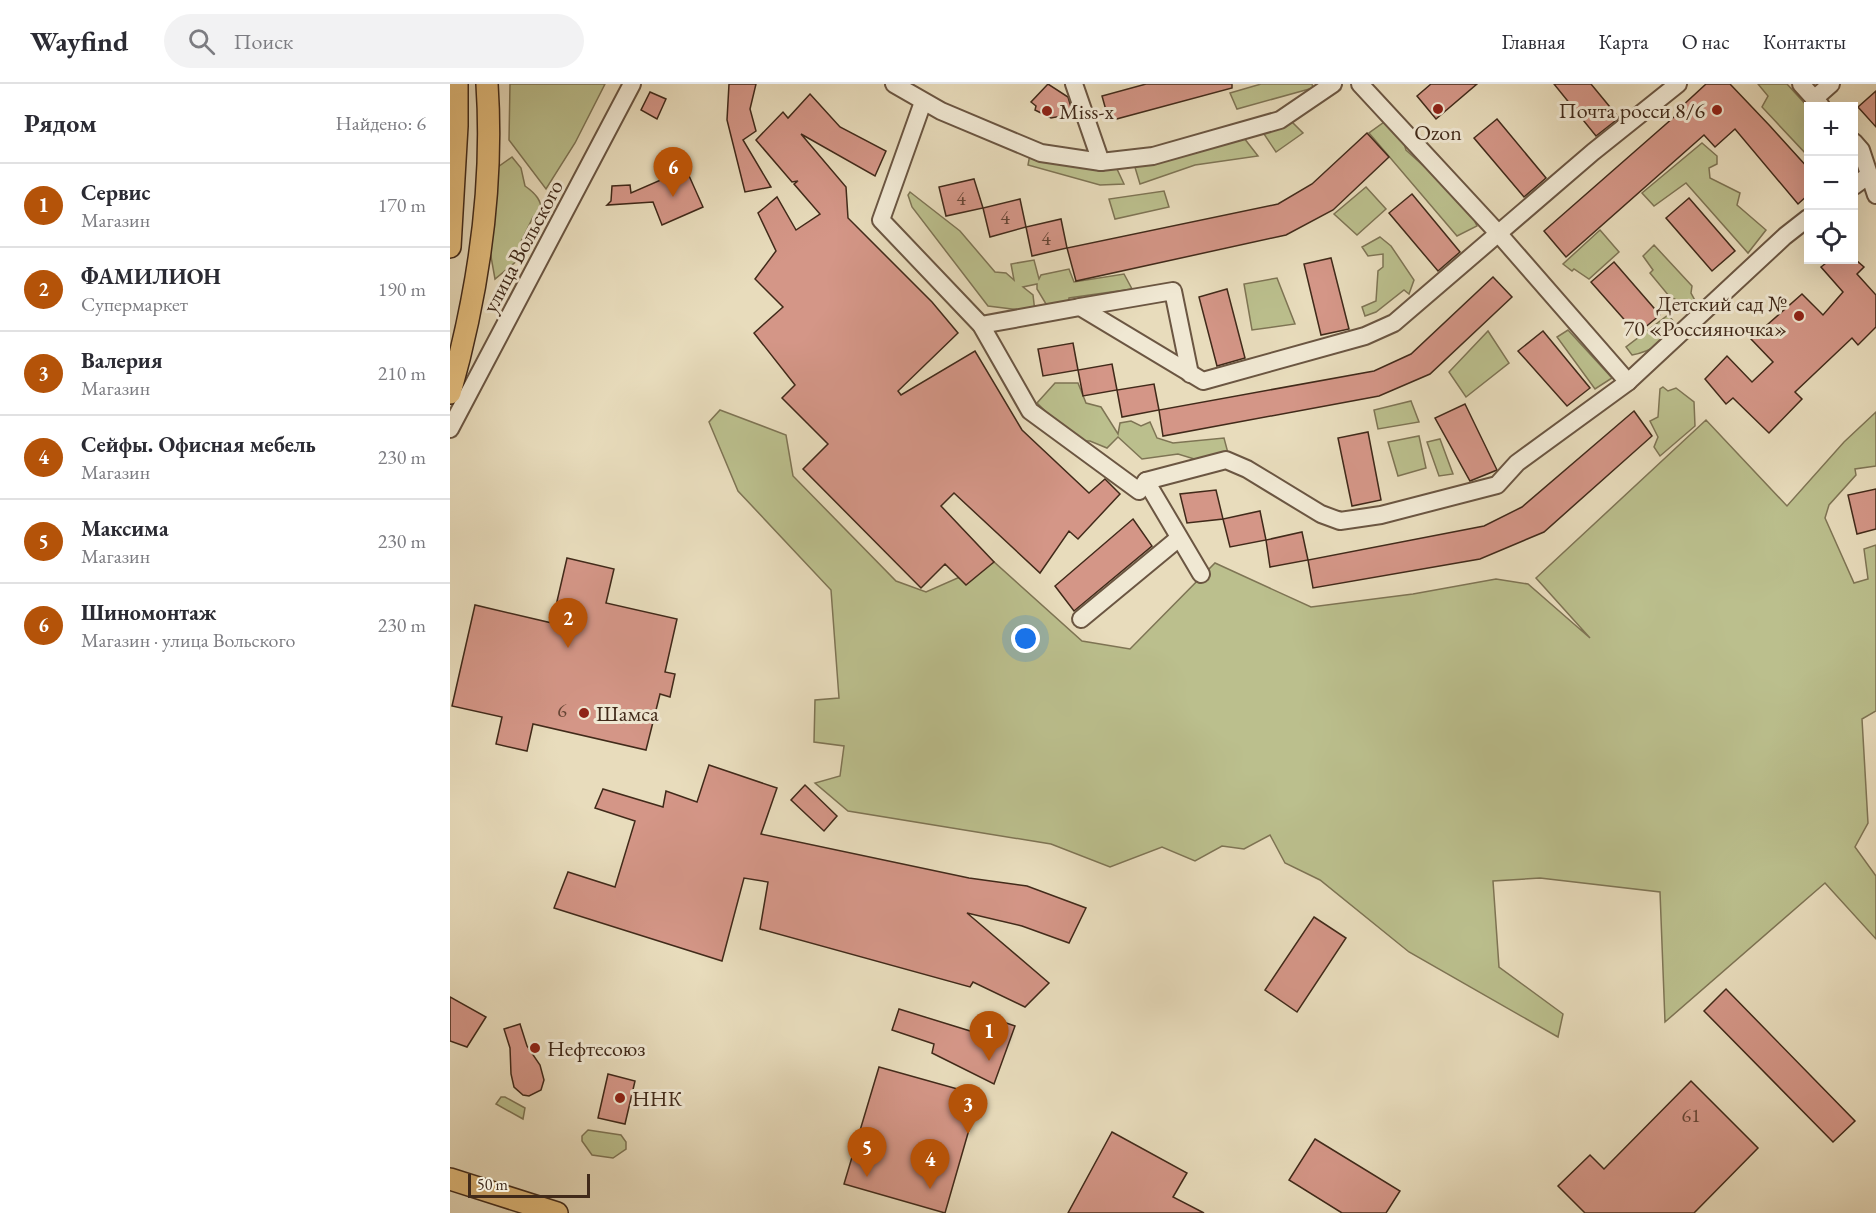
<!DOCTYPE html>
<html lang="ru">
<meta charset="utf-8">
<style>
body{margin:0;font-family:"EB Garamond",serif;background:#f2f2f3;color:#2b2b33}
.controls{position:absolute;right:18px;top:18px;display:grid;overflow:hidden;border-radius:0px;box-shadow:0 6px 24px #0002}
.controls button{width:54px;height:54px;display:grid;place-items:center;padding:0;border:0;border-bottom:2px solid #e1e1e2;background:#fff;color:#2b2b33;font:30px sans-serif}
.scale{position:absolute;left:18px;bottom:15px;width:122px;box-sizing:border-box;padding-left:6px;border:3px solid #412a1a;border-top:0;font-size:16px;line-height:21px;white-space:nowrap;color:#412a1a;-webkit-text-stroke:4px #f0e8d3;paint-order:stroke}
.you{position:absolute;left:576px;top:555px;width:21px;height:21px;margin:-15px;border:4px solid #fff;border-radius:50%;background:#1a73e8;box-shadow:0 0 0 9px #1a73e833}
.badge{display:grid;place-items:center;width:39px;height:39px;border-radius:50%;background:#b45309;color:#fff;font-size:20px;font-weight:700}
.pin{position:absolute;translate:-50% -50px;filter:drop-shadow(0 2px 3px #0008)}
.pin::after{content:'';position:absolute;top:32px;width:21px;height:18px;background:inherit;clip-path:polygon(0 0,100% 0,50% 100%)}
.list{margin:0;padding:0;list-style:none}
h2{display:flex;justify-content:space-between;align-items:center;height:78px;margin:0;padding:0 24px;font-size:26px}
h2 small{font-size:20px;font-weight:400;color:#7c7c81}
.list li{display:grid;grid-template-columns:39px 1fr auto;gap:18px;align-items:center;box-sizing:border-box;height:84px;padding:0 24px;border-top:2px solid #e1e1e2}
.list b{display:block;font-size:22px;white-space:nowrap}
.list p{margin:0;font-size:20px;white-space:nowrap;color:#7c7c81}
.list em{font-size:20px;font-style:normal;color:#7c7c81}
.icon{flex:none;width:33px;height:33px;fill:none;stroke:currentColor;stroke-width:2;stroke-linecap:round;stroke-linejoin:round}
.map{position:relative;flex:none;width:1426px;height:1129px;overflow:hidden}
header{display:flex;align-items:center;gap:36px;box-sizing:border-box;height:84px;padding:0 30px;background:#fff;border-bottom:2px solid #e1e1e2}
header strong{font-size:28px}
nav{display:flex;gap:33px;margin-inline-start:auto;font-size:21px}
.search{width:420px;height:54px;background:#f2f2f3;display:flex;align-items:center;gap:15px;box-sizing:border-box;padding:0 21px;border-radius:33px;color:#7c7c81;font-size:22px}
main{display:flex}
aside{flex:1;background:#fff}
.map>svg:first-child{display:block}
.green{fill:#bbbf8d;stroke:#7e7454;stroke-width:1.5}
.building{fill:#d49687;stroke:#412a1a;stroke-width:1.5}
.lines{fill:none;stroke-linecap:round;stroke-linejoin:round}
.minor-casing{stroke:#6b5642;stroke-width:20}
.major-casing{stroke:#412a1a;stroke-width:24}
.minor{stroke:#f0e8d3;stroke-width:16}
.major{stroke:#e4be7e;stroke-width:21}
.poi-dot{fill:#8f2418;stroke:#f0e8d3;stroke-width:2}
.labels{text-anchor:middle;stroke-width:6;stroke-linejoin:round;paint-order:stroke}
.number-label{font-size:20px;fill:#664535}
.poi-label{font-size:22px;fill:#412a1a;stroke:#f0e8d3;text-anchor:start}
.street-label{font-size:22px;fill:#412a1a;stroke:#f0e8d3}
</style>
<header>
<strong>Wayfind</strong>
<div class="search"><svg class="icon" aria-label="search" viewBox="0 0 24 24"><circle cx="10" cy="10" r="6"/><path d="M15 15l6 6"/></svg>Поиск</div>
<nav><a>Главная</a><a>Карта</a><a>О нас</a><a>Контакты</a></nav>
</header>
<main>
<aside>
<h2>Рядом<small>Найдено: 6</small></h2>
<ul class="list">
<li><span class="badge">1</span><div><b>Сервис</b><p>Магазин</p></div><em>170 m</em></li>
<li><span class="badge">2</span><div><b>ФАМИЛИОН</b><p>Супермаркет</p></div><em>190 m</em></li>
<li><span class="badge">3</span><div><b>Валерия</b><p>Магазин</p></div><em>210 m</em></li>
<li><span class="badge">4</span><div><b>Сейфы. Офисная мебель</b><p>Магазин</p></div><em>230 m</em></li>
<li><span class="badge">5</span><div><b>Максима</b><p>Магазин</p></div><em>230 m</em></li>
<li><span class="badge">6</span><div><b>Шиномонтаж</b><p>Магазин · улица Вольского</p></div><em>230 m</em></li>
</ul>
</aside>
<div class="map">
<svg width="1426" height="1129" viewBox="0 0 1426 1129">
<rect width="100%" height="100%" fill="#e8dcbc"/>
<filter id="stains"><feTurbulence type="fractalNoise" baseFrequency=".00333" numOctaves="4"/><feColorMatrix values="0 0 0 0 .2 0 0 0 0 .09 0 0 0 0 .02 0 0 0 .5 -.17"/></filter>
<radialGradient id="worn" r=".72"><stop offset=".6" stop-color="#630" stop-opacity="0"/><stop offset="1" stop-color="#630" stop-opacity=".3"/></radialGradient>
<!-- green -->
<g class="green">
<polygon points="60,0 155,0 125,59 96,105 59,56"/>
<polygon points="811,0 862,0 863,4 787,25 780,9"/>
<polygon points="1308,0 1337,0 1358,23 1358,72 1312,23 1318,12"/>
<polygon points="838,34 853,49 826,68 814,50"/>
<polygon points="937,36 953,56 956,66 1017,121 1027,142 1007,152 919,49"/>
<polygon points="794,54 808,72 745,81 690,100 684,80"/>
<polygon points="1252,59 1267,72 1267,80 1259,84 1260,94 1290,109 1287,121 1316,146 1298,169 1236,99 1204,122 1192,109"/>
<polygon points="580,70 666,83 674,100 650,101 578,81"/>
<path d="M62,73L71,84L75,102C85,109 93,117 91,130L83,133L69,162L68,176L45,195L40,167L48,83Z"/>
<polygon points="916,103 936,125 907,151 884,130"/>
<polygon points="714,107 719,123 665,135 659,115"/>
<polygon points="460,108 510,147 545,188 556,189 564,196 561,180 584,176 589,195 591,191 619,185 624,198 674,190 682,205 619,214 618,220 596,220 587,205 587,200 573,203 583,211 585,228 538,222 462,123 458,111"/>
<polygon points="1150,146 1169,168 1139,195 1124,185 1122,187 1113,180"/>
<polygon points="930,153 941,162 964,196 959,210 954,206 926,228 915,232 912,223 926,217 928,187 933,183 933,170 918,172 912,163"/>
<polygon points="1204,161 1242,202 1241,209 1248,222 1241,230 1232,219 1219,212 1200,189 1203,186 1193,172"/>
<polygon points="827,194 845,240 802,246 794,200"/>
<path d="M1218,231L1225,239C1220,257 1199,268 1182,271L1176,263Z"/>
<polygon points="1118,246 1162,294 1145,305 1107,253"/>
<polygon points="1038,247 1059,279 1016,313 999,288"/>
<polygon points="605,299 628,299 636,319 651,323 668,350 670,339 681,337 691,342 700,338 707,354 723,359 774,354 778,369 754,378 728,370 692,375 668,353 657,364 640,357 626,357 587,319"/>
<polygon points="1213,303 1218,307 1226,304 1244,318 1245,342 1210,372 1204,363 1208,353 1200,337 1208,333 1210,305"/>
<polygon points="961,317 969,338 928,345 924,326"/>
<polygon points="270,326 336,351 343,392 446,497 476,508 544,478 632,557 680,565 765,479 861,523 963,510 1046,495 1078,500 1140,554 1086,494 1256,336 1337,422 1394,358 1426,328 1426,382 1405,385 1406,391 1379,421 1375,434 1404,499 1418,495 1414,465 1426,461 1426,627 1412,635 1418,739 1405,763 1426,792 1426,855 1375,799 1215,938 1210,808 1090,794 1043,797 1049,883 1113,930 1108,953 959,868 870,796 835,779 820,751 794,765 772,762 745,777 712,763 660,783 601,760 398,727 365,699 390,692 394,662 364,658 365,616 389,614 381,506 288,407 259,338"/>
<polygon points="969,352 976,384 948,392 938,358"/>
<polygon points="990,355 1003,390 989,392 977,358"/>
<polygon points="51,1013 55,1013 75,1024 73,1035 46,1020"/>
<polygon points="138,1046 171,1051 176,1058 176,1065 163,1074 142,1071 132,1057 132,1052"/>
</g>
<!-- building -->
<g class="building">
<polygon points="279,0 306,0 300,25 306,47 293,56 321,103 295,108 277,36"/>
<polygon points="598,0 618,13 623,30 601,34 585,26 586,22 581,18"/>
<polygon points="696,0 782,0 782,4 659,37 652,12"/>
<polygon points="981,0 1027,0 986,35 967,12"/>
<polygon points="1104,0 1141,0 1169,34 1146,52"/>
<polygon points="1256,0 1280,0 1320,42 1359,85 1359,110 1348,120 1285,45 1265,63 1254,51 1116,173 1094,147 1232,26 1230,24"/>
<polygon points="1426,7 1426,43 1408,23"/>
<polygon points="200,8 216,15 207,35 191,26"/>
<polygon points="360,10 390,43 436,67 425,92 351,50 396,103 398,134 482,218 508,249 448,307 451,311 525,267 572,346 639,409 655,395 670,410 628,455 619,447 590,489 504,409 491,422 544,478 516,501 495,480 471,504 353,385 378,360 332,314 345,301 304,249 333,223 305,195 326,167 308,129 327,113 346,146 370,130 344,100 348,97 342,98 306,56 333,28 338,34"/>
<polygon points="1047,35 1096,94 1074,113 1024,54"/>
<polygon points="917,49 939,73 883,126 836,151 626,197 617,164 828,120 862,100"/>
<polygon points="236,85 253,123 212,141 203,118 157,121 161,117 162,102 180,101 181,109"/>
<polygon points="524,95 533,124 496,132 489,103"/>
<polygon points="962,110 1010,168 988,187 939,129"/>
<polygon points="1239,114 1285,167 1262,187 1216,134"/>
<polygon points="570,115 576,143 540,153 533,124"/>
<polygon points="611,135 617,164 582,172 576,143"/>
<polygon points="881,174 899,245 871,251 854,180"/>
<polygon points="1380,176 1406,176 1414,183 1407,190 1426,211 1426,243 1408,261 1402,254 1345,308 1352,315 1319,349 1283,314 1276,320 1255,295 1277,272 1302,298 1323,278 1301,255 1352,210 1373,231 1393,208 1371,183"/>
<polygon points="1164,178 1210,231 1187,250 1141,198"/>
<polygon points="1043,193 1062,213 980,290 929,312 713,352 709,326 924,287 961,270"/>
<polygon points="777,205 795,274 767,282 749,213"/>
<polygon points="1093,247 1140,304 1117,322 1068,267"/>
<polygon points="623,259 628,286 593,292 588,265"/>
<polygon points="662,280 667,306 633,312 628,286"/>
<polygon points="704,300 709,326 672,333 667,306"/>
<polygon points="1015,320 1047,386 1020,397 985,334"/>
<polygon points="1184,327 1202,352 1094,448 1030,475 863,504 858,476 1034,442 1072,423"/>
<polygon points="918,348 931,416 902,422 888,354"/>
<polygon points="1426,405 1426,445 1407,450 1398,411"/>
<polygon points="766,406 773,435 737,439 730,410"/>
<polygon points="810,427 816,456 780,463 773,435"/>
<polygon points="683,435 702,462 624,527 605,502"/>
<polygon points="852,448 858,476 820,483 816,456"/>
<polygon points="117,474 164,485 156,519 227,535 215,588 225,590 220,613 210,610 196,666 83,640 77,667 46,660 52,633 2,622 25,521 102,539"/>
<polygon points="259,681 327,704 311,750 519,794 577,802 636,824 619,859 572,842 517,829 599,899 575,923 523,898 520,903 310,845 318,798 294,794 272,877 104,824 118,788 165,803 185,737 145,724 153,705 213,723 216,707 247,718"/>
<polygon points="355,701 387,732 374,747 341,716"/>
<polygon points="864,833 896,854 847,928 815,906"/>
<polygon points="1276,905 1405,1037 1383,1058 1254,927"/>
<polygon points="0,913 36,933 17,963 0,957"/>
<polygon points="449,925 530,950 536,932 565,942 544,1000 482,969 484,960 442,946"/>
<polygon points="70,940 77,962 90,981 94,996 91,1006 79,1012 73,1011 64,1003 61,990 60,964 54,945"/>
<polygon points="429,983 529,1011 495,1129 394,1100"/>
<polygon points="158,990 185,997 175,1040 148,1034"/>
<polygon points="1241,997 1308,1064 1244,1129 1135,1129 1108,1102 1140,1071 1154,1085"/>
<polygon points="662,1048 737,1089 723,1113 754,1129 618,1129"/>
<polygon points="865,1055 950,1107 936,1129 892,1129 839,1096"/>
</g>
<g class="lines">
<!-- minor casing -->
<g class="minor-casing">
<g id="minor">
<polyline points="444,0 491,27 591,69 651,78 703,72 830,36 883,0"/>
<polyline points="624,0 651,78"/>
<polyline points="910,0 1048,149 1178,298"/>
<polyline points="1351,0 1371,22"/>
<polyline points="1364,15 1381,0"/>
<polyline points="473,18 431,136 531,241 580,327 689,407 696,397 776,376 797,385 871,430 890,437 931,431 1047,401 1067,379 1178,298 1335,152 1358,134"/>
<polyline points="1404,58 1411,66 1426,111"/>
<polyline points="1404,102 1419,91"/>
<polyline points="630,223 723,207 740,290"/>
<polyline points="531,241 630,223 753,297 915,252 944,239 1143,68 1228,0"/>
<polyline points="0,345 182,0"/>
<polyline points="696,397 751,490"/>
<polyline points="631,535 729,454"/>
</g>
</g>
<!-- major casing -->
<g class="major-casing">
<g id="major">
<polyline points="0,163 7,42 7,0"/>
<path d="M0,309C28,209 44,104 37,0"/>
<polyline points="0,1095 107,1129"/>
</g>
</g>
<!-- minor -->
<use href="#minor" class="minor"/>
<!-- major -->
<use href="#major" class="major"/>
</g>
<!-- markers -->
<g class="poi-dot">
<circle cx="988" cy="25" r="6"/>
<circle cx="1267" cy="26" r="6"/>
<circle cx="597" cy="27" r="6"/>
<circle cx="1349" cy="232" r="6"/>
<circle cx="134" cy="629" r="6"/>
<circle cx="85" cy="964" r="6"/>
<circle cx="170" cy="1014" r="6"/>
</g>
<g class="labels">
<!-- number labels -->
<g class="number-label">
<text x="511" y="121">4</text>
<text x="555" y="140">4</text>
<text x="596" y="161">4</text>
<text x="112" y="633">6</text>
<text x="1241" y="1038">61</text>
</g>
<!-- poi labels -->
<g class="poi-label">
<text x="1255" y="34" text-anchor="end">Почта росси 8/6</text>
<text x="609" y="35">Miss-x</text>
<text x="988" y="56" text-anchor="middle">Ozon</text>
<text x="1337" y="227" text-anchor="end">Детский сад №<tspan x="1337" dy="25">70 «Россияночка»</tspan></text>
<text x="146" y="637">Шамса</text>
<text x="97" y="972">Нефтесоюз</text>
<text x="182" y="1022">ННК</text>
</g>
<!-- street labels -->
<g class="street-label">
<text transform="translate(72 162) rotate(-62)" y="8">улица Вольского</text>
</g>
</g>
<rect width="100%" height="100%" filter="url(#stains)"/>
<rect width="100%" height="100%" fill="url(#worn)"/>
</svg>
<div class="controls">
<button>+</button>
<button>−</button>
<button><svg class="icon" aria-label="locate" viewBox="0 0 24 24"><circle cx="12" cy="12" r="6"/><path d="M12 2v4M12 18v4M2 12h4M18 12h4"/></svg></button>
</div>
<div class="scale">50 m</div>
<div class="you"></div>
<div class="pin badge" style="left:539px;top:977px">1</div>
<div class="pin badge" style="left:118px;top:564px">2</div>
<div class="pin badge" style="left:518px;top:1050px">3</div>
<div class="pin badge" style="left:480px;top:1105px">4</div>
<div class="pin badge" style="left:417px;top:1093px">5</div>
<div class="pin badge" style="left:223px;top:113px">6</div>
</div>
</main>
